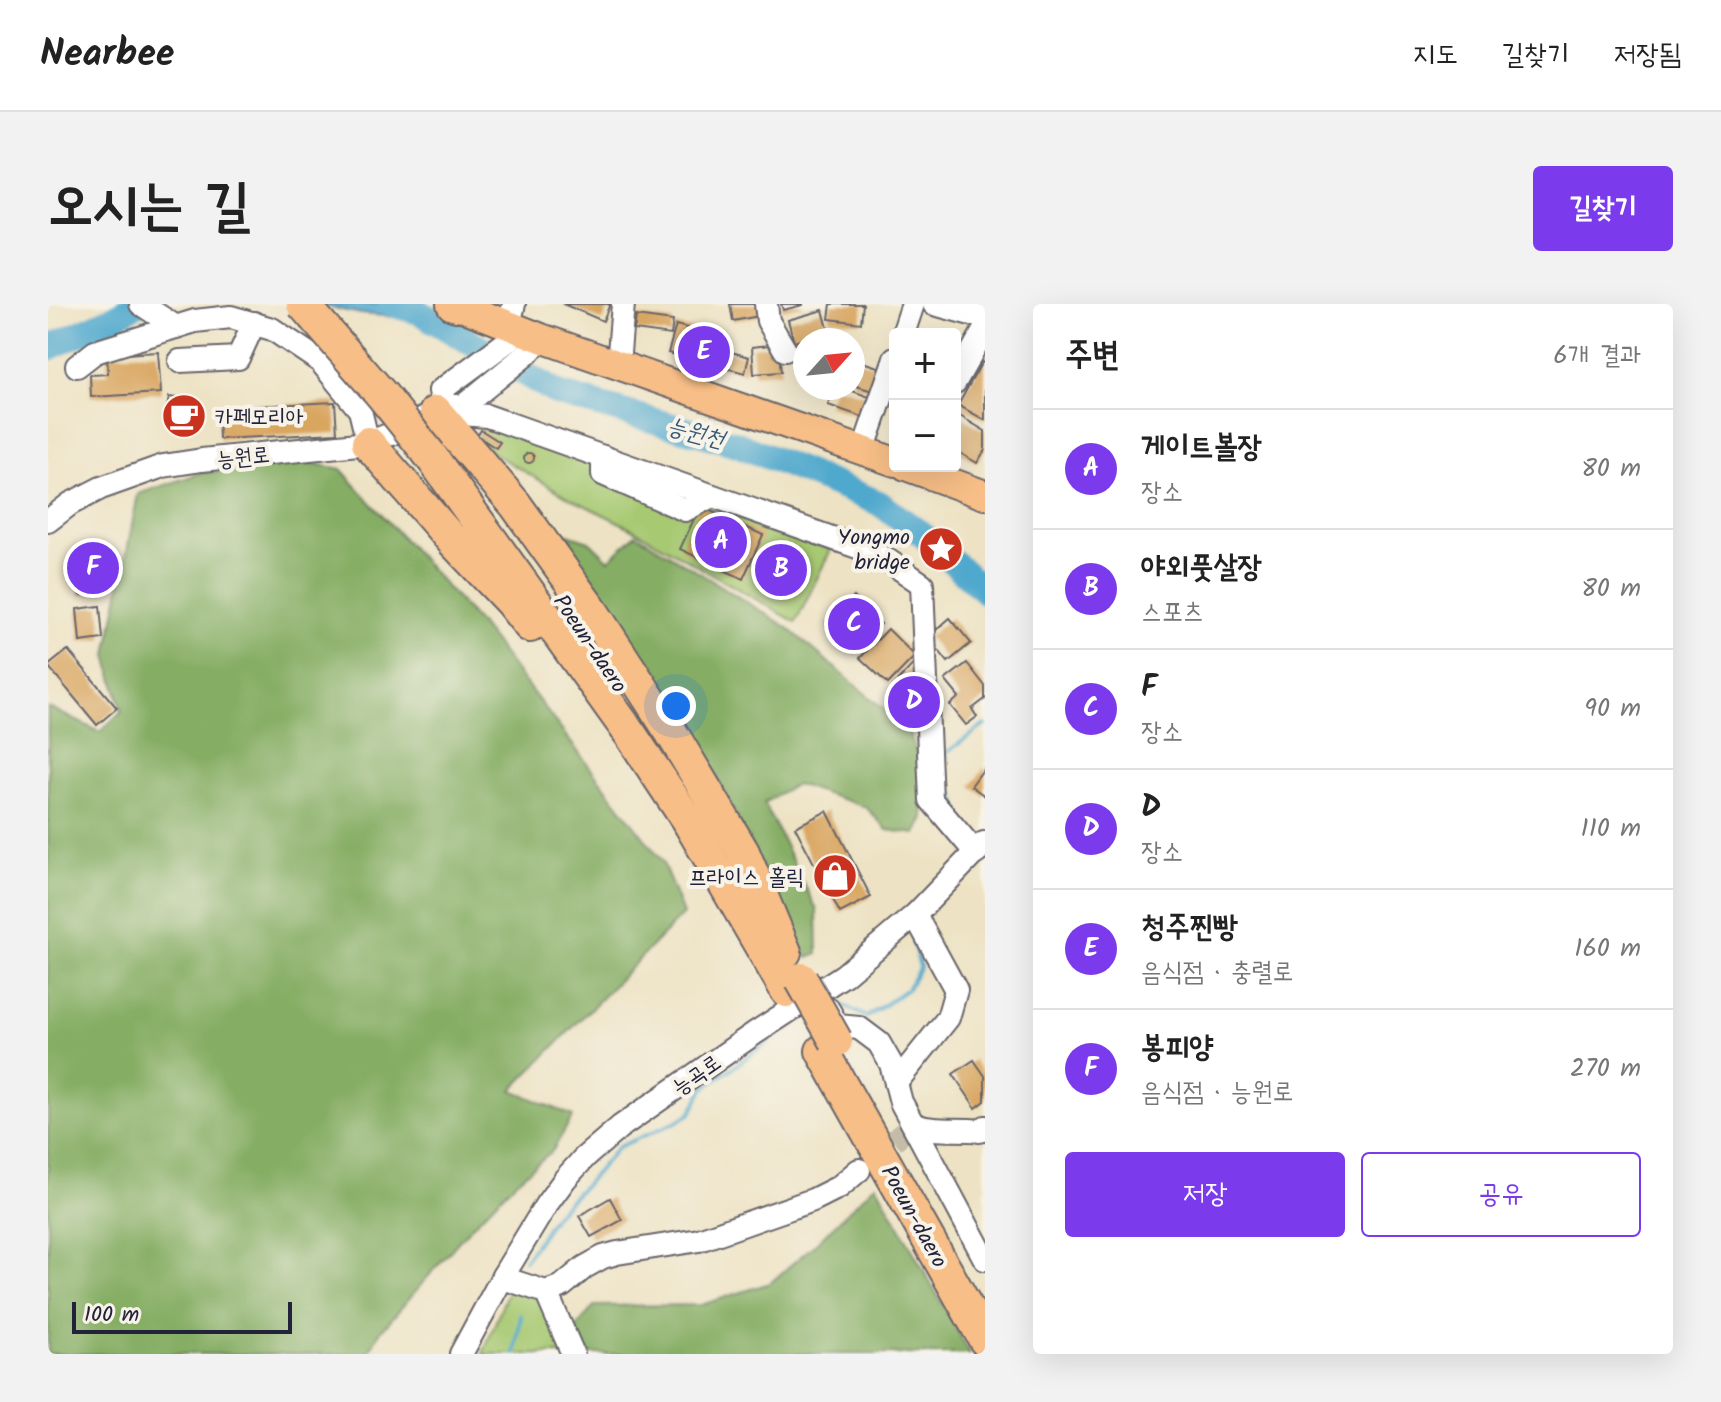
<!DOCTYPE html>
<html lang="ko">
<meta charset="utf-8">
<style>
body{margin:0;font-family:Kalam,"Poor Story",sans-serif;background:#f2f2f2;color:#222}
.controls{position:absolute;right:24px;top:24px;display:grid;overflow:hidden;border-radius:8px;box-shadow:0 8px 32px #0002}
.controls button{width:72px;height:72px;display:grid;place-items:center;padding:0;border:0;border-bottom:2px solid #e0e0e0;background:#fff;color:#222;font:40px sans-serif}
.compass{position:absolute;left:745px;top:24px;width:72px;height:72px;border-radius:50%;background:#fff;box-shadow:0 8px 32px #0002;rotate:63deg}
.scale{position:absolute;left:24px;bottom:20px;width:220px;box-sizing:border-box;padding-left:8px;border:4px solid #22223b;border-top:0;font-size:22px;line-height:28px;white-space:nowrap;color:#22223b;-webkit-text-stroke:6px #f7f3e8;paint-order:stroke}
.you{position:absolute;left:628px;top:402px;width:28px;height:28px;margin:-20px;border:6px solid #fff;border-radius:50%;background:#1a73e8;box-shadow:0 0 0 12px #1a73e833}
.badge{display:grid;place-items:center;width:52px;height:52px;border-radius:50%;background:#7c3aed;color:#fff;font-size:26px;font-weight:700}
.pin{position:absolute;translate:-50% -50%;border:4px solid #fff;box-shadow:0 2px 8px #0006}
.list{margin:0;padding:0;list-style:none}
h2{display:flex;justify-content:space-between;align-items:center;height:104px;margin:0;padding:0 32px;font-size:34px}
h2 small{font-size:26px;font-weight:400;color:#767676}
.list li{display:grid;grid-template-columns:52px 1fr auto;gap:24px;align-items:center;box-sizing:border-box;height:120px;padding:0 32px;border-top:2px solid #e0e0e0}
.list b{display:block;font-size:30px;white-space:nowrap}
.list p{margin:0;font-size:26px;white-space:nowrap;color:#767676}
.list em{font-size:26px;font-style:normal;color:#767676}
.actions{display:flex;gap:16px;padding:24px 32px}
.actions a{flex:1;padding:18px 0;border:2px solid #7c3aed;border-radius:8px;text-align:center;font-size:28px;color:#7c3aed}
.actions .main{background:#7c3aed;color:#fff}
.map{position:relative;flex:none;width:937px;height:1050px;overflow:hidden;border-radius:8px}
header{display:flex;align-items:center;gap:48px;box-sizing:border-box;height:112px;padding:0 40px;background:#fff;border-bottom:2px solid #e0e0e0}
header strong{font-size:38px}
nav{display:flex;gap:44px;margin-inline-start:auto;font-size:28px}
.intro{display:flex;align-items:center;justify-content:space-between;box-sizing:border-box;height:192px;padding:0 48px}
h1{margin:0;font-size:56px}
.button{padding:20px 36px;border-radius:8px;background:#7c3aed;color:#fff;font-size:28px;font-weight:700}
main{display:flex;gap:48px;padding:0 48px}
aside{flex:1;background:#fff;border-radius:8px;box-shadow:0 8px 32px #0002}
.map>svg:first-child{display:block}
.green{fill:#a7c972;stroke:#647656;stroke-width:2}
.forest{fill:#85ad64;stroke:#546850;stroke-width:2}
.water{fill:#50a8cd;stroke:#396584;stroke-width:2}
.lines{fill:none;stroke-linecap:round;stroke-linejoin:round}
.stream{stroke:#50a8cd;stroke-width:4}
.river{stroke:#50a8cd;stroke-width:26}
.building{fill:#d9a661}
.minor-tunnel{stroke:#c4bca8;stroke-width:22;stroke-dasharray:22 11;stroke-linecap:butt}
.minor-casing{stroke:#69656b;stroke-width:26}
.major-casing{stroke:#69656b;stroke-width:32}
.highway-casing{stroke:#69656b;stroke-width:36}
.minor{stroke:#fff;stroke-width:22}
.major{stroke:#f7be87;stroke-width:28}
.highway{stroke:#f7be87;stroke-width:32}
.highway-bridge-casing{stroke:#69656b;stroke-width:36;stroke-linecap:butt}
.highway-bridge{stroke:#f7be87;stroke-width:32}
.labels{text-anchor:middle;stroke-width:8;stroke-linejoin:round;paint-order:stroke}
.poi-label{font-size:22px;fill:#22223b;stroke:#f7f3e8;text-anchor:end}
.street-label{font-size:22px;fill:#22223b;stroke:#f7f3e8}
.water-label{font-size:24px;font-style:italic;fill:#345875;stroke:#f7f3e8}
</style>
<header>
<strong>Nearbee</strong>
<nav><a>지도</a><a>길찾기</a><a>저장됨</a></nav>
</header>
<div class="intro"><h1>오시는 길</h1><a class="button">길찾기</a></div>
<main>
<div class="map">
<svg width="937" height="1050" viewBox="0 0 937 1050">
<rect width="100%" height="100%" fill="#f7f3e8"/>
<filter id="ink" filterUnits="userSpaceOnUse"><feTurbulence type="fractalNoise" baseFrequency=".0125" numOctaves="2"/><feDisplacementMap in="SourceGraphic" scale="16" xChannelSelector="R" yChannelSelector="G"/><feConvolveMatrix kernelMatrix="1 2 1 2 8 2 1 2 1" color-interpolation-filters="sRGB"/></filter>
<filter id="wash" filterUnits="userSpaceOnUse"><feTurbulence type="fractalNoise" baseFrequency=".006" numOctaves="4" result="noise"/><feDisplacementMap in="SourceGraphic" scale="32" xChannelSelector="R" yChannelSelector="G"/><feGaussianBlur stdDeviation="1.8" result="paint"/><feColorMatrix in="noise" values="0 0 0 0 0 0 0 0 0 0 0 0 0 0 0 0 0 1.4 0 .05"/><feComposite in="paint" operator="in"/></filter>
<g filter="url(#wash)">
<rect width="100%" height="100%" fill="#ede2c3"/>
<!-- green -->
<g class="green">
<polygon points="440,117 648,200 783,245 748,318 585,225 524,195 443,148 430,132"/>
<polygon points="469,964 501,988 542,1050 435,1050"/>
</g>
<!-- forest -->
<g class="forest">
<polygon points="441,152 511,227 541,237 561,256 588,230 739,323 859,425 872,457 876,514 868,530 839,526 818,503 748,480 716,499 769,606 770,650 760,654 664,464 539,278"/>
<polygon points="257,158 293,165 435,324 614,557 635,610 464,786 525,812 505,846 467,878 423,923 332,1028 320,1050 0,1050 0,403 52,428 74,407 59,351 90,190 153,169"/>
<polygon points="828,880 922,1050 541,1050 526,1027 546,1002 653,1001 722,979 767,940"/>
</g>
<!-- water -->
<polygon class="water" points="266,0 362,0 424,23 402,40 372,15 313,10"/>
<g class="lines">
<!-- stream -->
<g class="stream">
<polyline points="912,509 894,457 898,449 937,421"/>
<polyline points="784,696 819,713 859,685 872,663 865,638"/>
<polyline points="477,956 508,910 547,870 570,843 626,819 643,809 655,785 744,721"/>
<polyline points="467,1050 473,1011"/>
</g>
<!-- river -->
<g class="river">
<polyline points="343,0 371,8 511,90 689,140 831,199 876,232 937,287"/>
<polyline points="0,44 63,15 89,0"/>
</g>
</g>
<g id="blocks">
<!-- building -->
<g class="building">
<polygon points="515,0 562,0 555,17"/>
<polygon points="682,0 714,0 716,11 685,17"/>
<polygon points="733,0 755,0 755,1 735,6"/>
<polygon points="783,0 815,0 813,19 781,15"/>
<polygon points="775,6 781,28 746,38 740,16"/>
<polygon points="588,12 625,17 623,31 586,26"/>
<polygon points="628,21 672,33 669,44 701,53 697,69 620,49"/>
<polygon points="730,40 733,68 706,70 704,43"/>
<polygon points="110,48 113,89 43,93 42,71 60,70 59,51"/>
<polygon points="805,55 836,65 828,88 805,81"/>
<polygon points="934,58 937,60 937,116 910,101"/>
<polygon points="786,84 796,84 830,96 823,116 780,101"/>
<polygon points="121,93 151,97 148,120 117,115"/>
<polygon points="287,98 289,129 171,135 170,104"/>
<polygon points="907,109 937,127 937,146 929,159 907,146"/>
<polygon points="433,126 452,138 448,144 429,132"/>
<circle cx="481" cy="154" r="5"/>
<polygon points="652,202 715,231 695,275 632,245"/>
<polygon points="52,242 55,289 32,291 30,243"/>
<polygon points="806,293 833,320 806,348 779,321"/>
<polygon points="52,302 55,335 32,338 29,305"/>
<polygon points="902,314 923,339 900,358 880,333"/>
<polygon points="840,325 867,352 840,380 812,354"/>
<polygon points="20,346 69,404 49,421 0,362"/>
<polygon points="870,355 874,412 844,383"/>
<polygon points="919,359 937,382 937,395 924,405 929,413 918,421 902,401 911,393 897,376"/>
<polygon points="937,463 937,492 923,482"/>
<polygon points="779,507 823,593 792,609 747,523"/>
<polygon points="926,756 937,772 937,797 928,804 905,770"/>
<polygon points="562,894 574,916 543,933 531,912"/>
</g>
</g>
</g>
<g filter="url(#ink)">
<use href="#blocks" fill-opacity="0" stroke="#69656b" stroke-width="2"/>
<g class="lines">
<!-- minor-tunnel -->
<polyline class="minor-tunnel" points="821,858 865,820"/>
<!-- minor casing -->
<g class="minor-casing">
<g id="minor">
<polyline points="93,0 128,23"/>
<polyline points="718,0 720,17 737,46"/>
<polyline points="886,0 937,14"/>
<polyline points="855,30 865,0"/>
<polyline points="132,57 190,54 206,19"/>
<polyline points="570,61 575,0"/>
<polyline points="29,62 47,48 147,17 183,13 224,25 273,58 312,106 320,139"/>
<polyline points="907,78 937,25"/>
<polyline points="395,102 392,87 464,34 461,21 466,0"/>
<polyline points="388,108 439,112 815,245 838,255 874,280 883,496 928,549"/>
<polyline points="815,147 847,54"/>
<polyline points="555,153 555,170 637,206 664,192"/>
<polyline points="0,217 22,200 53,184 115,162 154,156 320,139 350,127 388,108 395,102 415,102 480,49 493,34"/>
<polyline points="780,705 790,722 811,724 831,739 843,760 853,798 937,955"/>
<polyline points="848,779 900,714 908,686 867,611"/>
<path d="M865,820C886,829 909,824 932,827L937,823"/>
<polyline points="455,972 461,976 498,988 525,1050"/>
<polyline points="498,988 514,982 537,963 555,953 569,949 651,936 765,896 791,883 811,866"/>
<polyline points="413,1050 455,972 498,901 517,875 537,853 572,823 707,729 796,671 867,611 936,539"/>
</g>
</g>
<!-- major casing -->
<g class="major-casing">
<g id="major">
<polyline points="407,0 493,34 847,158"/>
<polyline points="858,162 937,191"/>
</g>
</g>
<!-- highway casing -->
<g class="highway-casing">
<g id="highway">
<polyline points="405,0 409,1"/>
<polyline points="388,108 467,200 546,310 623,428 695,548 737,648"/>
<polyline points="320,139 405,237 462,297 482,322"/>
<polyline points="382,151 583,431 642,520 739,687"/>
<polyline points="774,747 937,1036"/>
</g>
</g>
<!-- minor -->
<use href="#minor" class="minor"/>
<!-- major -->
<use href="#major" class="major"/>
<!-- highway -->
<use href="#highway" class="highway"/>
<!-- highway-bridge casing -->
<g class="highway-bridge-casing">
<g id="highway-bridge">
<polyline points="255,0 334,91 382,151"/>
<polyline points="753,675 788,737"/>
</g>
</g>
<!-- highway-bridge -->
<use href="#highway-bridge" class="highway-bridge"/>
</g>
</g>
<!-- icons -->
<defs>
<g id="cafe-disc" transform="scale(2.3)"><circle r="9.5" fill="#c8321e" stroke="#f7f3e8"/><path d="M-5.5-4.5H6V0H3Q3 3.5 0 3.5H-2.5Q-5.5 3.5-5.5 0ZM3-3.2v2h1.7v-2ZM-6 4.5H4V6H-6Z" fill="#fff"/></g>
<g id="sight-disc" transform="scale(2.3)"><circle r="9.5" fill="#c8321e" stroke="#f7f3e8"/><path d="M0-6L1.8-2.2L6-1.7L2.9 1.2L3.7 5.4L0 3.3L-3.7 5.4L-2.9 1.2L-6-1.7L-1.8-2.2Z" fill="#fff"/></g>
<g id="shop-disc" transform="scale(2.3)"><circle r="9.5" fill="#c8321e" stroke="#f7f3e8"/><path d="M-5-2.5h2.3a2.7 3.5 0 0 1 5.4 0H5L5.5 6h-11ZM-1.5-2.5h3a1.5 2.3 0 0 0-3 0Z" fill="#fff"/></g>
</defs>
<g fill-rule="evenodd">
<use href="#cafe-disc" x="136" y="112"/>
<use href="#sight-disc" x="893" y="245"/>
<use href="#shop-disc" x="787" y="572"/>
</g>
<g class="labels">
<!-- poi labels -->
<g class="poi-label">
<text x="167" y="120" text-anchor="start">카페모리아</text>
<text x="862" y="240">Yongmo<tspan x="862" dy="25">bridge</tspan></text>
<text x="756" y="580">프라이스 홀릭</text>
</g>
<!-- street labels -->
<g class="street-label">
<text transform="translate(195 152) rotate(-6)" y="8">능원로</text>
<text transform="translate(543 339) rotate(56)" y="8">Poeun-daero</text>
<text transform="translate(648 770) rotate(-35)" y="8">능곡로</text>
<text transform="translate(867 912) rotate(61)" y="8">Poeun-daero</text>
</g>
<!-- water labels -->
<g class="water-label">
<text transform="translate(648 128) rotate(15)" y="8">능원천</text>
</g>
</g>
</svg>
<div class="controls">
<button>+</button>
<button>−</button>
</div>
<svg class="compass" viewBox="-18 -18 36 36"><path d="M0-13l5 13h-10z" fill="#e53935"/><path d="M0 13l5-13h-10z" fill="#767676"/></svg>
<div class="scale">100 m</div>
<div class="you"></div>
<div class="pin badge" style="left:673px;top:238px">A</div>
<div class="pin badge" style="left:733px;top:266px">B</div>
<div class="pin badge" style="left:806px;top:320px">C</div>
<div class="pin badge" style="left:866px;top:398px">D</div>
<div class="pin badge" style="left:656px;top:48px">E</div>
<div class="pin badge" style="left:45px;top:264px">F</div>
</div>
<aside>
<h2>주변<small>6개 결과</small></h2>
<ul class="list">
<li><span class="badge">A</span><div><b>게이트볼장</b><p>장소</p></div><em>80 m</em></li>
<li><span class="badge">B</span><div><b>야외풋살장</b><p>스포츠</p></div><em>80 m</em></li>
<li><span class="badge">C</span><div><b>F</b><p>장소</p></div><em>90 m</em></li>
<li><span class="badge">D</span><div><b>D</b><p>장소</p></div><em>110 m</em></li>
<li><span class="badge">E</span><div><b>청주찐빵</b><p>음식점 · 충렬로</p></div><em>160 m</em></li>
<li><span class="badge">F</span><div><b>봉피양</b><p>음식점 · 능원로</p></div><em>270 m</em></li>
</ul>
<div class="actions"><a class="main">저장</a><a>공유</a></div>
</aside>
</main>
